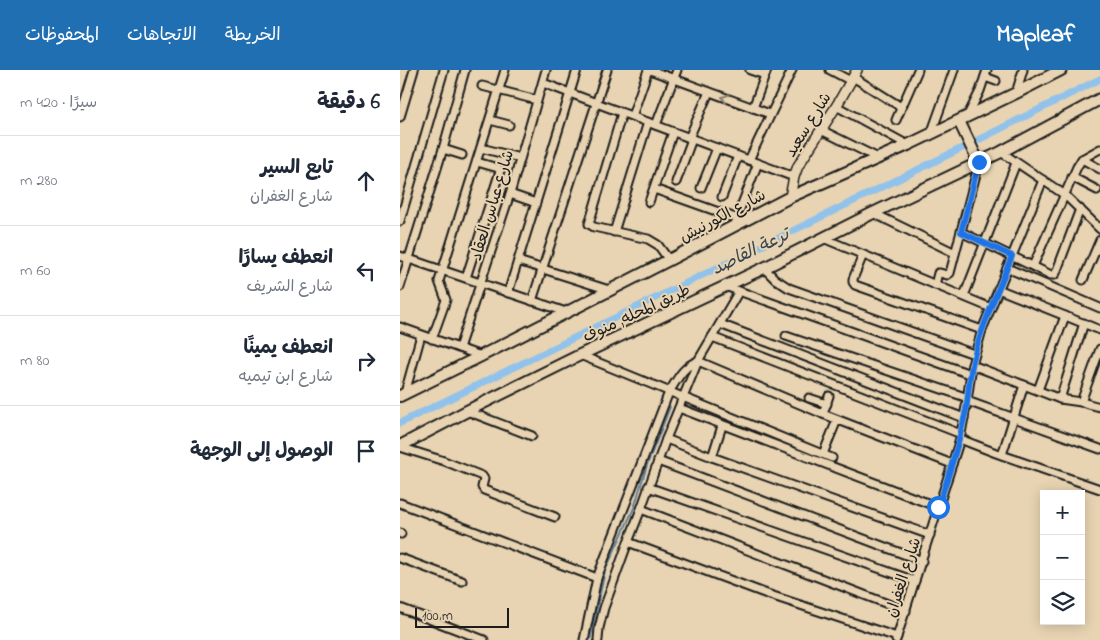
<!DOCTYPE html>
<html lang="ar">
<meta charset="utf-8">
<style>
body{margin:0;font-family:"Indie Flower","Playpen Sans Arabic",sans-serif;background:#f2f2f3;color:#1f2937;direction:rtl}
.controls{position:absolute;right:15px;bottom:15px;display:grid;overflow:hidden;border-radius:0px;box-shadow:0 2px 12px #0003}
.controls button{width:45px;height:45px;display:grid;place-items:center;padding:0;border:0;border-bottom:1px solid #e0e1e3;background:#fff;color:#1f2937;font:25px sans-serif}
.scale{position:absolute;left:15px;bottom:12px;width:94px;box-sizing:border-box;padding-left:5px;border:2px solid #1c1c1c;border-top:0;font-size:14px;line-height:18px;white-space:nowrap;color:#1c1c1c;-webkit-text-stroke:4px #e8d4b2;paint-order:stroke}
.stop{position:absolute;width:15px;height:15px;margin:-11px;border:4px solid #1a73e8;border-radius:50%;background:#fff}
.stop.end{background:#1a73e8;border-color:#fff;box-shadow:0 1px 5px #0008}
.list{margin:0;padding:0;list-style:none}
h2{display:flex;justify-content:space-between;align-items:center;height:65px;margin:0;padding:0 20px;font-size:21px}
h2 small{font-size:16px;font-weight:400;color:#747a83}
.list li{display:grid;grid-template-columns:32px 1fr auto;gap:15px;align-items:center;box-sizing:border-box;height:90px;padding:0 20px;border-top:1px solid #e0e1e3}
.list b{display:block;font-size:19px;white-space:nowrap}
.list p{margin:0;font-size:16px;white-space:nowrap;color:#747a83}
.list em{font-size:16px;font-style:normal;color:#747a83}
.icon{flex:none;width:28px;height:28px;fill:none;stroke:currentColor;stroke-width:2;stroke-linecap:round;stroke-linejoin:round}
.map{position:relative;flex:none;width:700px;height:570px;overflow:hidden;direction:ltr}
header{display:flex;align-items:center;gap:30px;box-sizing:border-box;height:70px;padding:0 25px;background:#1f6fb2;color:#fff}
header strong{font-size:24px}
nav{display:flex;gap:28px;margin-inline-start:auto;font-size:18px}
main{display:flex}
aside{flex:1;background:#fff}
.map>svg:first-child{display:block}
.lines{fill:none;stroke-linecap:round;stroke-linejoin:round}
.stream{stroke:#628099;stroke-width:2}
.canal{stroke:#90c2ec;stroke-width:7}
.minor-casing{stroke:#1c1c1c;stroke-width:11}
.tertiary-casing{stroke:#1c1c1c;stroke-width:12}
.secondary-casing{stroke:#1c1c1c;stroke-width:14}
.minor{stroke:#e8d4b2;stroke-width:7}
.tertiary{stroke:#e8d4b2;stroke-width:9}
.secondary{stroke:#e8d4b2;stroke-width:10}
.oneway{stroke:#8c816e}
.route{stroke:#1a73e8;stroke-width:6}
.labels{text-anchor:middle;stroke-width:4;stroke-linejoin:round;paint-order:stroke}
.street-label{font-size:16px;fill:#1c1c1c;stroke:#e8d4b2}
.water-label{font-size:18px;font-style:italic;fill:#394650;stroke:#e8d4b2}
</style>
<header>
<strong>Mapleaf</strong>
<nav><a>الخريطة</a><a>الاتجاهات</a><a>المحفوظات</a></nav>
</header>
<main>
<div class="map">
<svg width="700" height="570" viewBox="0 0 700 570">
<rect width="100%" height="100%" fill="#e8d4b2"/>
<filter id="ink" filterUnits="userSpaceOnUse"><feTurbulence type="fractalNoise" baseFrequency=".02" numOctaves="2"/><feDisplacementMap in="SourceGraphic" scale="10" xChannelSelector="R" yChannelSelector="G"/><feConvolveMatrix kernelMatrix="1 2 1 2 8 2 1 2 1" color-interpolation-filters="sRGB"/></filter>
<g filter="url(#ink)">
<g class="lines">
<!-- stream -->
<polyline class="stream" points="190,570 205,501 234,438 247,395 270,337"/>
<!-- canal -->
<polyline class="canal" points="0,353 560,79 700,9"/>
<!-- minor casing -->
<g class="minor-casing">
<g id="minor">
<polyline points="250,0 370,44"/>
<polyline points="350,0 365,5"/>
<polyline points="430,0 451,11"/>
<polyline points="453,7 501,37"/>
<polyline points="585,7 596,11"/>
<polyline points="143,13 394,107"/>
<polyline points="82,16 137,30"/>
<polyline points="616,23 623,0"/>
<polyline points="436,36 508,75"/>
<polyline points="353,38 367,0"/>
<polyline points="222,43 189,154 194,157 248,169 258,175 269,190"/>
<polyline points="232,46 248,0"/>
<polyline points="0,47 14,0"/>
<polyline points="567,47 580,21 587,0"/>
<polyline points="90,50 109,55"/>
<polyline points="496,50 518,0"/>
<polyline points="256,55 277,0"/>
<polyline points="421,60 478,88"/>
<polyline points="531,64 554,0"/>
<polyline points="289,68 309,22"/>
<polyline points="81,78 120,88"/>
<polyline points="43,79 62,85"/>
<polyline points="601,82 665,125 700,159"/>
<polyline points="682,89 700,99"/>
<polyline points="349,90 392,0"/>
<polyline points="672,107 697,120"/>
<polyline points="276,112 292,69"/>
<polyline points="301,118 317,78"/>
<polyline points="254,119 344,151"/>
<polyline points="110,124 136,133"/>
<polyline points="322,127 338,86"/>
<polyline points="249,132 273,62"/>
<polyline points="340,139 358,93"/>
<polyline points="473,143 555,183"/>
<polyline points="0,151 44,0"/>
<polyline points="214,162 248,52"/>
<polyline points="561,162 651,205 654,205 656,203 680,139"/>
<polyline points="423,168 591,238"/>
<polyline points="463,185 453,209 453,212 455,215 582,260"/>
<polyline points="0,186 166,242"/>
<polyline points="118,191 209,220"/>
<polyline points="633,196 677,97 682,89 700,79"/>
<polyline points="364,198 375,209 389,218 574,284"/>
<polyline points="607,198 700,238"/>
<polyline points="66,208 100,101 98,98 77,92"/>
<polyline points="683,210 700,170"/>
<polyline points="535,215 538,203 540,203 547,205 550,203 579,93"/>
<polyline points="325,216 570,304"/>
<polyline points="0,217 43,79 65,0"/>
<polyline points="598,219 700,260"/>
<polyline points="108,223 177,0"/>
<polyline points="564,226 616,93"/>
<polyline points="132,231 207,0"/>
<polyline points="320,254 564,348"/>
<polyline points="0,257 81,286"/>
<polyline points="386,266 568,328"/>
<polyline points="312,267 561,364"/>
<polyline points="32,269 46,230 39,211 40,208 105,0"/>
<polyline points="59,278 110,124 146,0"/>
<polyline points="180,285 432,388"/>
<polyline points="298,291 423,344 552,394"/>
<polyline points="572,295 660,329 681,332 700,337"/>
<polyline points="638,320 665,246"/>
<polyline points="5,323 21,265"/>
<polyline points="409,328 427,334"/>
<polyline points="660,329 684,253"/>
<polyline points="567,331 700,379"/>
<polyline points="681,332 700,279"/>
<polyline points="279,338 538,437"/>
<polyline points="67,341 132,366"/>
<polyline points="423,344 429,326"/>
<polyline points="266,369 312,387 530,465"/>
<polyline points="560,369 596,383 700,419"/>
<polyline points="0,377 44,391 82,406 84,409 82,417 84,420 155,447"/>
<polyline points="423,384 437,350"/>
<polyline points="602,385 624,315"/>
<polyline points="312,387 322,356"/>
<polyline points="258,391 522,491"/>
<polyline points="248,417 515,511"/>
<polyline points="0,433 197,508"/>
<polyline points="241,439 506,541"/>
<polyline points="0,463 1,464"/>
<polyline points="228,472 367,524 497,567"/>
<polyline points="0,488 62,511"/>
<polyline points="0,538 84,570"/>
<path d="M184,570L197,508L269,322C277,310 283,296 298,291"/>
<polyline points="198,570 199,558 204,538 225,480 241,439 266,369 298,291 339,221"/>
<polyline points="496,570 560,369 567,331 572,295 582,260 643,110"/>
</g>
</g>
<!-- tertiary casing -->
<g class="tertiary-casing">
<polyline id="tertiary" points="390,127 394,107 398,96 437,35 457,0"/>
</g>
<!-- secondary casing -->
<g class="secondary-casing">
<g id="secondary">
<polyline points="559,51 579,93"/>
<polyline points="0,326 81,286 269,190 390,127 508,75 616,23 661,0"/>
<polyline points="0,376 67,341 180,285 364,198 473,143 601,82 700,29"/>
</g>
</g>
<!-- minor -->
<use href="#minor" class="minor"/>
<!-- tertiary -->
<use href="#tertiary" class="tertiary"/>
<!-- secondary -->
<use href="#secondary" class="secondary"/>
</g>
<!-- one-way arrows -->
<defs><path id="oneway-chevron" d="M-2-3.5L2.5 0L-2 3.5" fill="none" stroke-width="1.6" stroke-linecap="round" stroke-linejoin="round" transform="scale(1.25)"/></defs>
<use class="oneway" href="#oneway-chevron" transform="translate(325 28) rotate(-160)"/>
</g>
<g class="lines" filter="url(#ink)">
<!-- route -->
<path class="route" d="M538,437C549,405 559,373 566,340C569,322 569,302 575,283C584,250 599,218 612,186L561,162L579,92"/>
</g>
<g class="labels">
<!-- street labels -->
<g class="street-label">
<text transform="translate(407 54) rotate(-58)" y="6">شارع سعيد</text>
<text transform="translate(91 135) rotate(-73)" y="6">شارع عباس العقاد</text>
<text transform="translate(322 145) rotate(-28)" y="6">شارع الكورنيش</text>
<text transform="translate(236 242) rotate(-25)" y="6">طريق المحله, منوف</text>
<text transform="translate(502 507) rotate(-72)" y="6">شارع الغفران</text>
</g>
<!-- water labels -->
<g class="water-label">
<text transform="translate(350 181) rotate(-26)" y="6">ترعة القاصد</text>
</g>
</g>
</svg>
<div class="controls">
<button>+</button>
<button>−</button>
<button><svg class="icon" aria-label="layers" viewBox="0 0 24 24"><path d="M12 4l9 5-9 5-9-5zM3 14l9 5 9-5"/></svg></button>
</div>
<div class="scale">100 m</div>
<div class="stop" style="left:538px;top:437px"></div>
<div class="stop end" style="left:579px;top:92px"></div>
</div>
<aside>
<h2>6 دقيقة<small>سيرًا · 420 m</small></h2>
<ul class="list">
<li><svg class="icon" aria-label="ahead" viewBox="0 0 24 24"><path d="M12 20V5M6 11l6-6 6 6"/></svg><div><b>تابع السير</b><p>شارع الغفران</p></div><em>280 m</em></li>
<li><svg class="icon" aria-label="left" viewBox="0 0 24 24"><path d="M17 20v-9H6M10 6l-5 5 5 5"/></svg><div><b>انعطف يسارًا</b><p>شارع الشريف</p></div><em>60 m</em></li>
<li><svg class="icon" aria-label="right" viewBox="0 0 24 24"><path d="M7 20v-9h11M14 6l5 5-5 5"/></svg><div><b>انعطف يمينًا</b><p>شارع ابن تيميه</p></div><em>80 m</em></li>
<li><svg class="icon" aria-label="arrive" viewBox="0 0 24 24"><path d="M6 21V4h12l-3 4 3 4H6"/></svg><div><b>الوصول إلى الوجهة</b></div></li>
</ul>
</aside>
</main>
